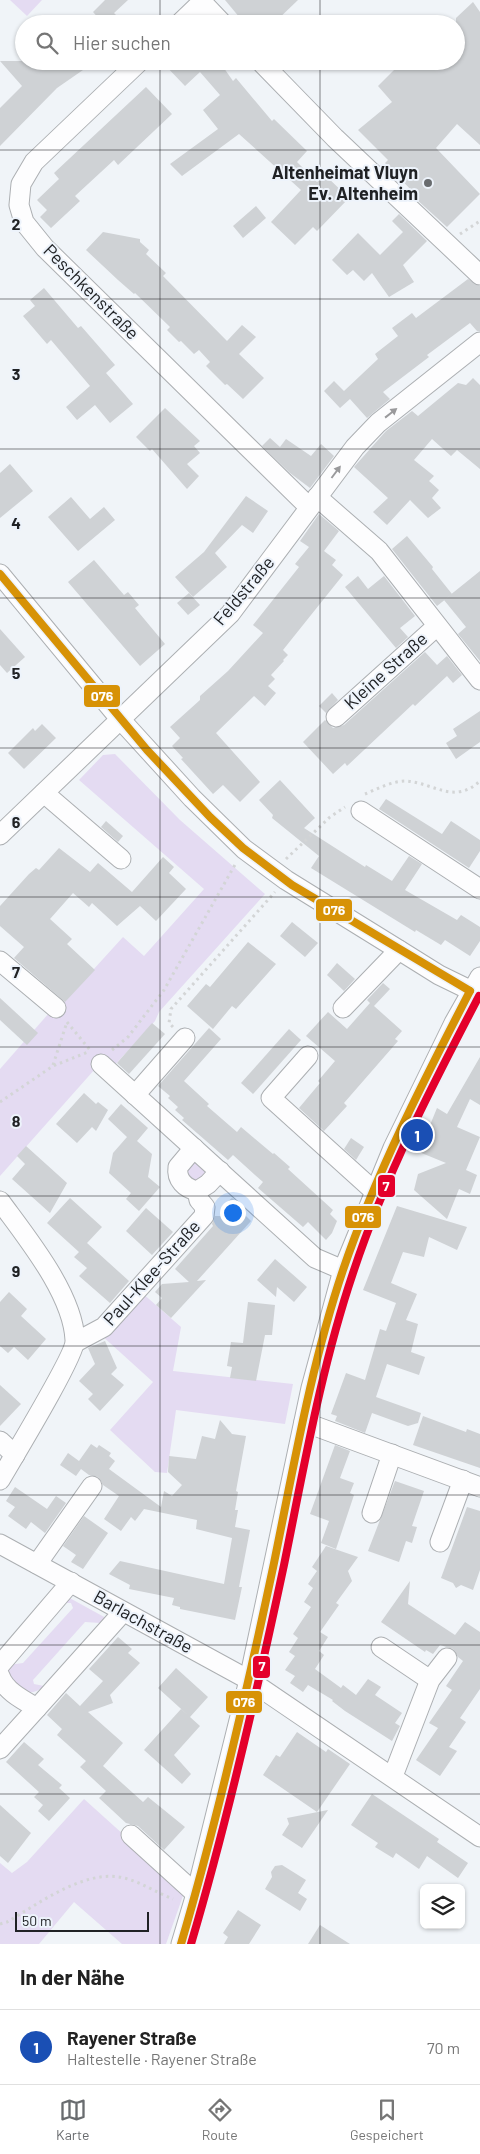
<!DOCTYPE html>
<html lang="de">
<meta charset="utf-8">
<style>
body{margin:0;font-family:Barlow,sans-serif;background:#f2f2f2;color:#222}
.controls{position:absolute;right:15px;bottom:15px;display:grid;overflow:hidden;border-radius:8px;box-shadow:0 1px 4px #0004}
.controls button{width:45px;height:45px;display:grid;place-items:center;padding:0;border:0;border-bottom:1px solid #e0e0e0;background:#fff;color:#222;font:25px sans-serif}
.scale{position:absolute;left:15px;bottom:12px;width:134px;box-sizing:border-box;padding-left:5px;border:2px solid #202225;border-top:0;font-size:14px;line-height:18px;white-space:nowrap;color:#202225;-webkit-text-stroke:4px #edf3fb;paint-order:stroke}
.you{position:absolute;left:232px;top:1212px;width:18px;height:18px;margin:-12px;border:4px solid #fff;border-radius:50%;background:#1a73e8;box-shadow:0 0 0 8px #1a73e833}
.badge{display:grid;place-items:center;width:32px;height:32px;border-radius:50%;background:#696c6f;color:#fff;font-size:16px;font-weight:700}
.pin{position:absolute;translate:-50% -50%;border:2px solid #fff;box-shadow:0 1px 5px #0006}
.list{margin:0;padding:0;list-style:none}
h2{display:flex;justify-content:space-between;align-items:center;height:65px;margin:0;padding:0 20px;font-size:21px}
h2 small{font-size:16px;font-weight:400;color:#767676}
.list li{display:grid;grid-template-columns:32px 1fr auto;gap:15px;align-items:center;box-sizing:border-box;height:75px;padding:0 20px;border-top:1px solid #e0e0e0}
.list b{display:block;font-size:19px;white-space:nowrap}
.list p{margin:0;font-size:16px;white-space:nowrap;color:#767676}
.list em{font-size:16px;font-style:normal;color:#767676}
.icon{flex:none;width:28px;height:28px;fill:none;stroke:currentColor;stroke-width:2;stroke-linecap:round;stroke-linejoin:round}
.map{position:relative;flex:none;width:480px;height:1944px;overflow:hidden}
.search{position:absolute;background:#fff;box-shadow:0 1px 4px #0004;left:15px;right:15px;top:15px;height:55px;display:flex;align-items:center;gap:12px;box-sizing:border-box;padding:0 18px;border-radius:28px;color:#767676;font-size:19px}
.sheet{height:140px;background:#fff}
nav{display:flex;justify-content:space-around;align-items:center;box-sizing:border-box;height:70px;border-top:1px solid #e0e0e0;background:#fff;font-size:14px;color:#767676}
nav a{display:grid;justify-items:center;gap:2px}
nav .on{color:#696c6f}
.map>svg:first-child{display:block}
.green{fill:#e4dbf2}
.building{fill:#cfd2d5}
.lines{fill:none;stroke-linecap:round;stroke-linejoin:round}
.minor-casing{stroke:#acafb2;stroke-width:21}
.path{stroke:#d3d5d6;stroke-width:3;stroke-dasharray:2.5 4;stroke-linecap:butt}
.minor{stroke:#fdfdfe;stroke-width:19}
.bus-1-casing{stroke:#edf3fb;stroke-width:11}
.bus-2-casing{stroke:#edf3fb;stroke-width:11}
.bus-1{stroke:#d79206;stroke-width:8}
.bus-2{stroke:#e4002b;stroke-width:8}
.oneway{fill:#9a9a9c}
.grid{fill:none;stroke:#202225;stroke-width:1;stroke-opacity:0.55}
.poi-dot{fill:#696c6f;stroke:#edf3fb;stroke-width:2}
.labels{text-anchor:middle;stroke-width:4;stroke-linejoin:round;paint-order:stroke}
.poi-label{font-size:18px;font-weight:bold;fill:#202225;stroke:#edf3fb;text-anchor:end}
.street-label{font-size:18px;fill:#202225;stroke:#edf3fb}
.grid-label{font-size:16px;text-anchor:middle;font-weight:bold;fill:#202225;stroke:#edf3fb;stroke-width:4;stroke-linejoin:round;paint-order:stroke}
.line-badge{stroke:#edf3fb;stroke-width:2}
.badge-label{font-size:14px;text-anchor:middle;font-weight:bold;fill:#fff}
</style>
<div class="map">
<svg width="480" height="1944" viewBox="0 0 480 1944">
<rect width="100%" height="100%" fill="#f0f4f8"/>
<!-- green -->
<g class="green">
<polygon points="10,0 42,0 27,16"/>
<polygon points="115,754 180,820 265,894 159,1012 155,1021 112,1068 103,1060 0,1176 0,1069 49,1013 63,1003 123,937 144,956 204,889 79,780 103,755"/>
<polygon points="193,1159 206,1169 206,1175 197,1182 187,1179 185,1164"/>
<polygon points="141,1292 181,1327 173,1371 293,1384 285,1424 176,1410 167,1473 155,1472 110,1430 153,1382 100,1334"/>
<path d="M66,1596L106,1618L100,1623L85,1622L33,1680L34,1684L44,1686C38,1692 30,1694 21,1691L7,1674L8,1665L23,1663L73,1608L71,1603H63Z"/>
<polygon points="84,1799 185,1890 166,1944 122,1944 74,1902 39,1944 0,1944 0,1863 12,1873 27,1862"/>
</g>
<!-- building -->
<g class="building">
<polygon points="105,0 128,0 114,13 116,15 108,24 104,24 93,12"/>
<polygon points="225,0 298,0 273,24 245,24"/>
<polygon points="473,2 480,12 480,145 457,124 436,148 480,194 447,227 415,198 417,196 385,163 388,160 358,130 392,102 378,86 403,61 456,61 456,18"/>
<polygon points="0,61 96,61 57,88 0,146 0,108 22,86"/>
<polygon points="161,61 219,61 233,81 236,78 272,121 274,119 307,151 297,162 317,182 325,175 349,198 317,231 313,227 295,245 271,222 301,190 239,134 182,176 170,164 218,129 203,110 220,95 200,72 185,86"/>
<polygon points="146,87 172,114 118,165 114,160 75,196 80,201 51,228 40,217 47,210 37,200 59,179 54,173"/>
<polygon points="256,206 266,218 243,238 233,226"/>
<polygon points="399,214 427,241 403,265 414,282 389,297 372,273 364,281 353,270 347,275 332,260 358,233 380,255 403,232 392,221"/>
<polygon points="103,232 140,239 140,242 149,250 146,254 166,273 163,276 227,341 242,325 256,337 239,354 264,378 243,399 227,384 225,385 206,366 210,362 199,350 194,354 181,341 179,342 167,330 170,327 135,293 134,294 118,280 86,250"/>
<polygon points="468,279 480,286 480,331 477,331 470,323 427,355 429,357 383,392 390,399 367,418 350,399 340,408 324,391 334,381 344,391 378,359 375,354 398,336 392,328 412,313 416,318"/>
<polygon points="44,288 78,328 81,326 115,365 106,373 133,404 110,423 95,405 77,420 66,407 90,386 51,340 47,344 23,316 35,306 30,300"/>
<polygon points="473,378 480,385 480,469 457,450 451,456 432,439 414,460 434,476 429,481 439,490 432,498 441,508 428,518 410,500 387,525 373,512 388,498 354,467 386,431 412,411 418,416 458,383 466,385"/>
<polygon points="165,408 200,441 194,446 200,453 187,464 199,476 187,489 152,449 150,451 136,437"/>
<polygon points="270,438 280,447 286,439 311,456 321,444 334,456 310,488 290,473 262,446"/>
<polygon points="10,464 33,491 0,518 0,473"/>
<polygon points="246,496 268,511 253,533 242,525 215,553 227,567 193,597 175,577 204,552"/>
<polygon points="71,497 90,519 104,507 115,520 78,551 48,517"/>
<polygon points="319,514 339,531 324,551 336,560 332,565 343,575 283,650 288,655 283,660 284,661 271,675 275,679 268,686 276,693 265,706 254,696 216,733 260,782 240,802 223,785 213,794 181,759 183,758 172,746 180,738 170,727 200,700 200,696 228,671 263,633 253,625 299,567 295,564 309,547 300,541"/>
<polygon points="407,536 433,567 432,569 452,594 437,606 392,549"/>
<polygon points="94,560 124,595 128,592 139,605 135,608 165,644 140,666 68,582"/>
<polygon points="480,571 480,661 458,634 466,627 444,600"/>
<polygon points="358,576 368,589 384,576 415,616 400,628 408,637 396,648 345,587"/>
<polygon points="189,593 200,605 188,615 177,603"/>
<polygon points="0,629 25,657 7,673 0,665"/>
<polygon points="425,652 437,665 447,656 462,675 453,683 447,676 415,706 413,704 347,766 345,763 333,774 303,742 325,720 333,728 344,725"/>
<polygon points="332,693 338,700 326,713 319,706"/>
<polygon points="480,711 480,742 456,759 446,743 457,736 453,729"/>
<polygon points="42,724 56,738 24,769 8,753 33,728 35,731"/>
<polygon points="280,780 315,818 304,828 365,867 366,865 392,881 409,856 422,864 405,890 457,920 461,915 480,927 480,941 470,956 445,940 441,945 416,930 415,932 311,868 319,856 272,818 273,815 259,800"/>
<polygon points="386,799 442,834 451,821 480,840 480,851 469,868 379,809"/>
<polygon points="106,821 123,836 118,842 101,827"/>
<polygon points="59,848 90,872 98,863 132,892 163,857 174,867 169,873 186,889 156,921 140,906 117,926 92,903 89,907 73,893 50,919 72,939 67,944 95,970 65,1002 14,958 24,947 0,926 0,906 29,874 36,868 39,870"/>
<polygon points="292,922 318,943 305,957 280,936"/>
<polygon points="248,942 276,964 236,1009 232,1006 213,1029 187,1006 206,984 210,987"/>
<polygon points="337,963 355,979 344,991 327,975"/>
<polygon points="383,983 390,989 374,1006 402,1031 395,1039 398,1041 344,1103 347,1106 324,1131 299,1108 320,1083 318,1081 335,1061 306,1036 328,1012 347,1029 370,1003 367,1000"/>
<polygon points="0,998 38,1033 27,1045 0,1020"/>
<polygon points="152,1023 165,1034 129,1074 117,1063"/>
<polygon points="209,1028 221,1039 184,1081 209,1104 207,1106 237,1132 241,1127 273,1154 274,1153 290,1167 288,1169 333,1210 330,1214 337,1221 332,1233 326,1240 308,1222 303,1227 258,1188 263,1182 255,1175 233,1155 228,1160 182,1120 184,1118 175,1110 178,1107 168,1098 170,1096 158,1086"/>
<polygon points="289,1029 301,1040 253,1094 241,1083"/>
<polygon points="480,1057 480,1105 470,1099 457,1127 480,1137 466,1170 477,1175 470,1194 459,1189 447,1219 414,1190 418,1174 446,1163 419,1152 437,1108 447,1114"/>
<polygon points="84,1093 96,1104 98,1102 108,1110 96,1131 92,1127 77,1143 56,1124"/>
<polygon points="121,1104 148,1128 137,1141 152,1154 148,1177 160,1187 139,1211 126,1199 131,1193 109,1173 113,1153 127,1137 108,1119"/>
<polygon points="351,1138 364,1147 356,1160 344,1149"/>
<polygon points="26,1146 67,1183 50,1213 12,1179 25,1164 17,1156"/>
<polygon points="70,1198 102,1227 87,1243 129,1281 110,1303 79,1276 87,1268 74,1257 79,1252 47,1223"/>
<polygon points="232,1198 246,1210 243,1213 251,1221 197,1281 206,1280 171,1318 156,1305 162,1298 155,1292 162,1284 189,1282 175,1269 213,1226 212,1224 215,1216 224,1216 222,1206"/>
<polygon points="397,1206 467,1227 457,1250 429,1237 424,1257 403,1252 391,1283 417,1294 406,1320 418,1324 411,1352 425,1357 419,1375 387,1364 376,1397 421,1413 418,1423 408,1426 372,1413 365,1433 335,1421 337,1416 331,1414 346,1373 365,1380 380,1329 386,1331 396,1303 363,1290"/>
<polygon points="146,1208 173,1232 152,1255 126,1231"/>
<polygon points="275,1259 307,1287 294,1302 277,1287 276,1297 257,1280"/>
<polygon points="9,1292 27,1309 21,1316 46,1339 28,1360 14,1347 8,1353 0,1346 0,1302"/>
<polygon points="248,1302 275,1305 272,1335 265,1335 256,1381 230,1378 232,1367 227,1366 231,1342 243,1343"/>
<polygon points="105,1341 117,1368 111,1374 124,1385 100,1411 88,1399 93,1394 79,1381 95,1364 88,1348"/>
<polygon points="0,1385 21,1404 0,1426"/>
<polygon points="423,1416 466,1432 467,1429 480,1434 480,1468 413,1445"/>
<polygon points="220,1420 232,1434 246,1436 236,1491 238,1492 235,1510 238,1510 235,1527 250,1530 239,1587 242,1587 235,1620 180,1609 180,1607 172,1605 174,1598 129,1589 130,1585 109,1574 120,1561 224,1584 232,1538 196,1529 197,1520 144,1509 135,1521 131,1517 121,1531 104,1519 119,1496 103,1485 98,1477 89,1475 81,1469 76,1476 60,1465 68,1453 79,1461 91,1444 97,1448 99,1445 111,1453 109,1456 115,1461 109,1469 161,1507 164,1491 172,1496 182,1485 168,1472 169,1456 196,1459 202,1436 215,1439"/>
<polygon points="335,1445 350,1451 340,1478 354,1483 350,1493 354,1495 336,1549 321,1543 329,1521 310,1514"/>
<polygon points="395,1481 424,1491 412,1526 417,1527 412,1543 406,1541 399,1562 368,1551"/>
<polygon points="15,1487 47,1509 56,1496 66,1503 45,1533 31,1522 26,1529 8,1516 15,1507 6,1501"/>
<polygon points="467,1507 480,1511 480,1570 473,1590 461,1585 456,1588 453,1583 441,1578"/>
<polygon points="84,1516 108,1533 83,1569 71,1562 76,1555 63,1546"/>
<polygon points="326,1546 358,1557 348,1571 352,1581 336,1603 339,1605 320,1632 328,1637 319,1651 324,1655 315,1669 341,1688 343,1685 356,1695 368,1679 381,1687 375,1695 402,1713 395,1723 400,1726 392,1741 345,1711 332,1701 333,1700 308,1685 303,1692 290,1683 295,1676 285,1670 295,1656 289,1652 298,1638 293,1634 311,1607 304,1602 313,1588 308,1584 317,1571 312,1567"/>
<polygon points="410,1581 408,1604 455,1635 465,1622 480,1632 480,1689 460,1718 466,1722 449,1747 457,1751 440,1776 416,1760 438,1728 429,1723 452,1690 446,1686 463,1661 458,1657 453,1649 440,1645 433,1654 426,1650 425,1652 381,1622"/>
<polygon points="118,1637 132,1649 128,1653 140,1663 110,1695 113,1703 88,1712 123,1743 103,1766 143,1802 148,1797 185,1827 164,1850 138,1826 126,1823 99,1798 106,1791 80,1767 86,1761 57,1735 62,1729 47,1715 66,1693 80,1706 103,1681 89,1669"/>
<polygon points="176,1668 208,1697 190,1717 200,1726 174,1755 191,1774 182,1784 144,1750 181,1709 190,1717 158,1688"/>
<polygon points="297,1732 326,1752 328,1749 350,1764 317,1812 263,1775 276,1755 280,1757"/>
<polygon points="24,1742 44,1759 38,1765 62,1785 59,1788 70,1798 49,1821 38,1811 43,1805 34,1797 39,1792 6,1762"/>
<polygon points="372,1794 439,1839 437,1842 468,1863 458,1878 427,1856 419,1869 396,1853 393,1858 375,1847 378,1843 351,1825"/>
<polygon points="0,1805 31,1833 8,1863 0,1856"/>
<polygon points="328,1810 302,1848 282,1835 289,1824 287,1818"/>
<polygon points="282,1865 306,1880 298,1893 307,1899 300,1911 265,1889 272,1877 271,1872 275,1866"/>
<polygon points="238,1910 261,1925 249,1944 224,1944 228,1937 223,1933"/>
<polygon points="320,1925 350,1944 308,1944"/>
</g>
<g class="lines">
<!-- minor casing -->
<g class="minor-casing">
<g id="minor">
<polyline points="179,24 202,2 223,24"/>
<polyline points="140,61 34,162 21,184 19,205 24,222 45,248 309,507"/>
<polyline points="260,61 335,138 480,275"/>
<polyline points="317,497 379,551 480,680"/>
<polyline points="0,574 120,719 192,798 244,849 286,880 399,950 439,975 480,995"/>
<polyline points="336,717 437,626"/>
<polyline points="44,793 121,859"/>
<polyline points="361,811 480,889"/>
<polyline points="0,835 230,614 355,447 378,423 480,342"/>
<polyline points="0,961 56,1008"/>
<polyline points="343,1008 399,950"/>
<polyline points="308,1056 271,1098 374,1191"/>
<polyline points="101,1064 315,1258 343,1270"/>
<polyline points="135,1095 185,1038"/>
<path d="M194,1148L178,1167C176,1180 185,1188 197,1191L208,1184L220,1171"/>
<path d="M0,1201C27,1238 73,1294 75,1340C76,1354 11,1461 0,1480"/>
<polyline points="76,1342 104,1327 204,1216 205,1207 199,1200 197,1191"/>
<polyline points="304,1422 480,1487"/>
<polyline points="0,1441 15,1455"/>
<polyline points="372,1513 392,1454"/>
<polyline points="440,1542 463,1480"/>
<polyline points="0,1544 249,1680 480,1837"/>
<polyline points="37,1564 92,1486"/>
<polyline points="381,1647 430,1680"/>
<polyline points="0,1665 71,1582"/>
<path d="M0,1676C5,1691 23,1700 37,1708L123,1612"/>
<polyline points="0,1749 37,1708"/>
<polyline points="393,1776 430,1680 447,1658"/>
<polyline points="131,1835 196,1894"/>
<polyline points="181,1944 196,1894 249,1680 311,1388 343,1270 393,1148 454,1023 480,977"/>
</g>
</g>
<!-- path -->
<g class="path">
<polyline points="460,234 480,221"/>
<path d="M365,794C377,789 392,781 406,781C434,783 454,805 480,781"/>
<polyline points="286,859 330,817 345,807"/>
<polyline points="67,1022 90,1050"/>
<polyline points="173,1027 169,1023 171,1009 275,892"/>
<polyline points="112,1050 128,1037 164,990 236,863"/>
<polyline points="53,1065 67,1022"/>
<polyline points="0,1102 53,1066 88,1052"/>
<path d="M0,1924L7,1922C38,1904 86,1868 124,1878C141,1882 157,1893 173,1899"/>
</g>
<!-- minor -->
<use href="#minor" class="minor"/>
<!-- bus-1 casing -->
<g class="bus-1-casing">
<g id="bus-1">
<polyline points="0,574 147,750 210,817 243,848 292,885 470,991"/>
<path d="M181,1944C218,1818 247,1691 274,1563C294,1465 311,1365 343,1270C376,1173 423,1082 470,991"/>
</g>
</g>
<!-- bus-2 casing -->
<g class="bus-2-casing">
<path id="bus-2" d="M191,1944C228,1819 257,1692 284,1565C304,1467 321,1368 353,1273C385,1176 432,1086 479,996"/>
</g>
<!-- bus-1 -->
<use href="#bus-1" class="bus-1"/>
<!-- bus-2 -->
<use href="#bus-2" class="bus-2"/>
</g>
<!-- one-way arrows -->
<defs><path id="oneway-solid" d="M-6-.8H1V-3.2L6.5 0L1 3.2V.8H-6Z" transform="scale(1.25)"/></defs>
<g class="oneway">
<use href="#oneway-solid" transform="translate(391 413) rotate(-38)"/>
<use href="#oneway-solid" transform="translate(336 472) rotate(-53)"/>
</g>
<!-- grid -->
<path class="grid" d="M160,0V24M320,0V24M160,61V1944M320,61V1944M0,150H480M0,299H480M0,449H480M0,598H480M0,748H480M0,897H480M0,1047H480M0,1196H480M0,1346H480M0,1495H480M0,1645H480M0,1794H480"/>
<!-- markers -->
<circle class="poi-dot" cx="428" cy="183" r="5"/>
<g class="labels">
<!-- poi labels -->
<g class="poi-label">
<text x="418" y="179">Altenheimat Vluyn<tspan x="418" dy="21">Ev. Altenheim</tspan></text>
</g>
<!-- street labels -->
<g class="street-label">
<text transform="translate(91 292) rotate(45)" y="6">Peschkenstraße</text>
<text transform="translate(244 591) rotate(-50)" y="6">Feldstraße</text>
<text transform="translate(386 671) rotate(-42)" y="6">Kleine Straße</text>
<text transform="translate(152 1273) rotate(-48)" y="6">Paul-Klee-Straße</text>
<text transform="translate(143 1622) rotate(29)" y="6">Barlachstraße</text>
</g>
</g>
<g class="grid-label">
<text x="16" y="230">2</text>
<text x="16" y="380">3</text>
<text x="16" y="529">4</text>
<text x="16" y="679">5</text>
<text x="16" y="828">6</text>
<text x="16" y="978">7</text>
<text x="16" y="1127">8</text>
<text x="16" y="1277">9</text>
</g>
<g class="line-badge">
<rect x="83" y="684" width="38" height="24" rx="5" fill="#d79206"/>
<rect x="315" y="898" width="38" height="24" rx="5" fill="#d79206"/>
<rect x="377" y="1174" width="19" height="24" rx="5" fill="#e4002b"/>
<rect x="344" y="1205" width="38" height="24" rx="5" fill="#d79206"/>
<rect x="252" y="1655" width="19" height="24" rx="5" fill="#e4002b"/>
<rect x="225" y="1690" width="38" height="24" rx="5" fill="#d79206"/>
</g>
<g class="badge-label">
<text x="102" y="701">076</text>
<text x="334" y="915">076</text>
<text x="386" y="1191">7</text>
<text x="363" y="1222">076</text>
<text x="262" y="1671">7</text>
<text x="244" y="1707">076</text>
</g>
</svg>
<div class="controls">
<button><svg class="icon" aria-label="layers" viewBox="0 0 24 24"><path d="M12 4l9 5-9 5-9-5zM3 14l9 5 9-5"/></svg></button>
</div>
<div class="scale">50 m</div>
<div class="you"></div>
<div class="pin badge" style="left:417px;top:1135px;background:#1a4fb4">1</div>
<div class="search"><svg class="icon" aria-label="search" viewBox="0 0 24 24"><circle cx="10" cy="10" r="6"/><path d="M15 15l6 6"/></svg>Hier suchen</div>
</div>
<section class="sheet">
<h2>In der Nähe<small></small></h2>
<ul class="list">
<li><span class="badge" style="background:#1a4fb4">1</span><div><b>Rayener Straße</b><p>Haltestelle · Rayener Straße</p></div><em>70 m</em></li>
</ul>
</section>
<nav>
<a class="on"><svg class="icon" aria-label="map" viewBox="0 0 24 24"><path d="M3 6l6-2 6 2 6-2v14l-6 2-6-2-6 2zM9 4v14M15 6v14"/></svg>Karte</a>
<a><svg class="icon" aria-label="directions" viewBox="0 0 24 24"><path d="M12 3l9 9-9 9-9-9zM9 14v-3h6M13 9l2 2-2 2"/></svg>Route</a>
<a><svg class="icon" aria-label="saved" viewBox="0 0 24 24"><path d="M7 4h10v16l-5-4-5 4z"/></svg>Gespeichert</a>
</nav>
